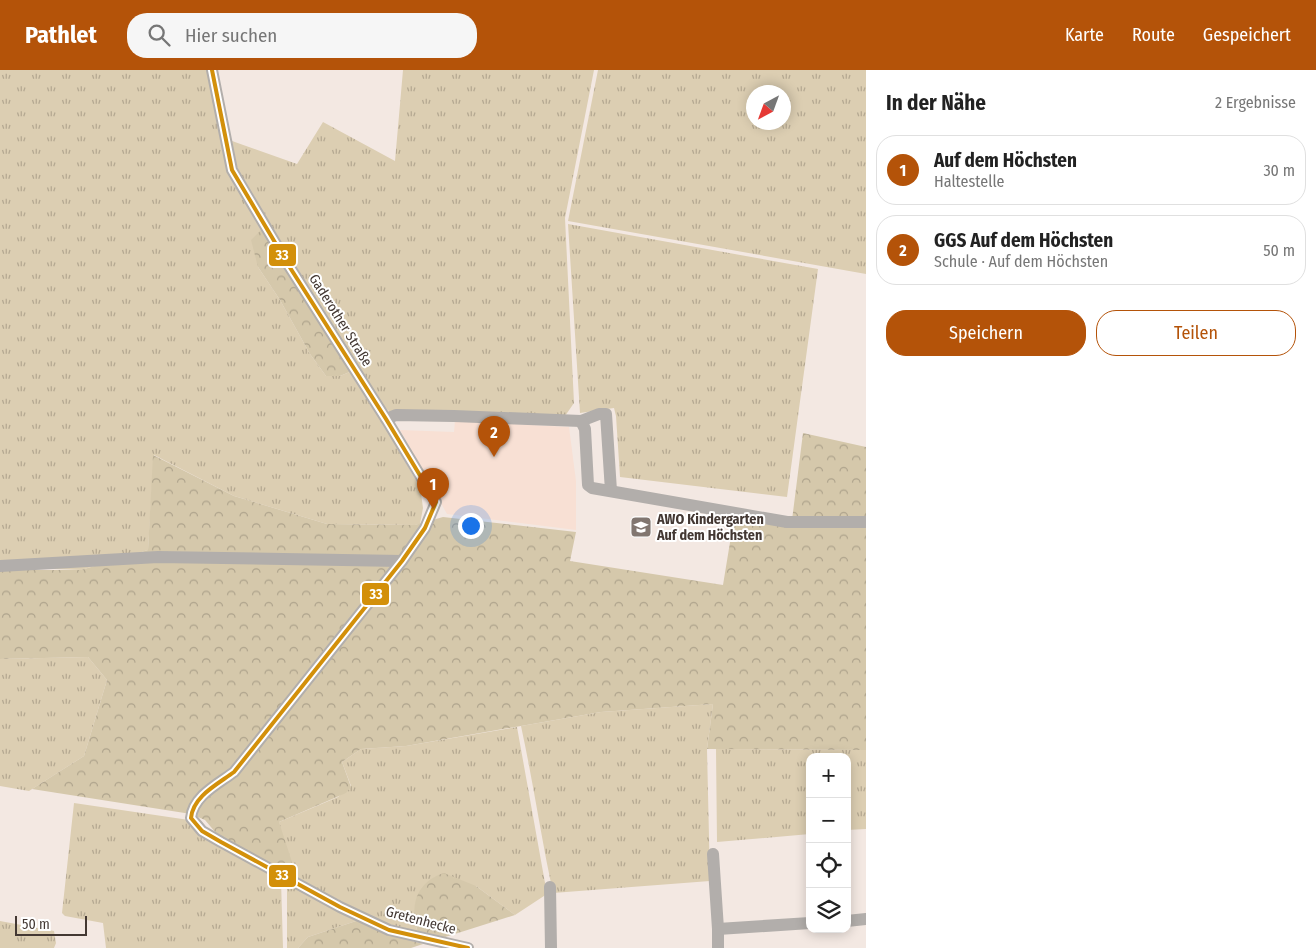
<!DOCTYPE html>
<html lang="de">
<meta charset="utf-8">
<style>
body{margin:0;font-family:"Fira Sans Condensed",sans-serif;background:#f6f6f6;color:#222}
.controls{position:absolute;right:15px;bottom:15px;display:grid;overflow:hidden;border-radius:10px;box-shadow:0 2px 12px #0003}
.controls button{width:45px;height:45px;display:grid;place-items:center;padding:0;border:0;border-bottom:1px solid #e0e0e0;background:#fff;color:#222;font:25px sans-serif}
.compass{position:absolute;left:746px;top:15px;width:45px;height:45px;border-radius:50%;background:#fff;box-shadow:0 2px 12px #0003;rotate:221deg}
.scale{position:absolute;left:15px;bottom:12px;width:72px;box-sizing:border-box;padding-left:5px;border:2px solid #433833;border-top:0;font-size:14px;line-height:18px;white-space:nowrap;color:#433833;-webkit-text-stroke:4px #fff;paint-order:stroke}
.you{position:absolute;left:470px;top:455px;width:18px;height:18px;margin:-12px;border:4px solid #fff;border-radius:50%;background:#1a73e8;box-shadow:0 0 0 8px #1a73e833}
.badge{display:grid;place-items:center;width:32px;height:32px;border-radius:50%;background:#b45309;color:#fff;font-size:16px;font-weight:700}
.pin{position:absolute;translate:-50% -41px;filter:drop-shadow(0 1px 2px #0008)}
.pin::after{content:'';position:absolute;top:26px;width:18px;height:15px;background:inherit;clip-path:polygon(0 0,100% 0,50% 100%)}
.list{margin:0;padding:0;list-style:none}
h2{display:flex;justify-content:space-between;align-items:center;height:65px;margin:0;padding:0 20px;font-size:21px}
h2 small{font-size:16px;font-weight:400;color:#767676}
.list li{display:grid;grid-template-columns:32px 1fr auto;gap:15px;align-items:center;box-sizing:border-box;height:70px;margin:0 10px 10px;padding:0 10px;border:1px solid #e0e0e0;border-radius:20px}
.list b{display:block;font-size:19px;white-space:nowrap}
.list p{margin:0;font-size:16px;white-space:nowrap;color:#767676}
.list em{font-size:16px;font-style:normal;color:#767676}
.actions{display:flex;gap:10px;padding:15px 20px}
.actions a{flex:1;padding:11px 0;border:1px solid #b45309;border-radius:20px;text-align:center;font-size:18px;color:#b45309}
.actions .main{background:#b45309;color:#fff}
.icon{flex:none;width:28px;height:28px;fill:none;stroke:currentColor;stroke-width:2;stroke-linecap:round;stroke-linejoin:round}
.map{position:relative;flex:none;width:866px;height:878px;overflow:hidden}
header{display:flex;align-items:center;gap:30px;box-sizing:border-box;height:70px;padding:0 25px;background:#b45309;color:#fff}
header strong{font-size:24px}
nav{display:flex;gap:28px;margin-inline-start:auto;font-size:18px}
.search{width:350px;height:45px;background:#f6f6f6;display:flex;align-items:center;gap:12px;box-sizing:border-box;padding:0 18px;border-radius:20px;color:#767676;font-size:19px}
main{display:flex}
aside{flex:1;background:#fff}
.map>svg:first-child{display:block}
.built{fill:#f8e0d4}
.grass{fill:url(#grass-tufts);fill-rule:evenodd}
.forest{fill:url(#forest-crowns)}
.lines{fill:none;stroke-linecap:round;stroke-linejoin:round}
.minor{stroke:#b2aeab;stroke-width:12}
.bus-1-casing{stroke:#fff;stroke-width:8}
.bus-1{stroke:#d3900a;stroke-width:4}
.labels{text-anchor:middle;stroke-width:4;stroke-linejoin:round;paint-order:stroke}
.street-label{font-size:14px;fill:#433833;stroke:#fff}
.poi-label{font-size:14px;font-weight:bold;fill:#433833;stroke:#fff;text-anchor:start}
.line-badge{stroke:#fff;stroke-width:2}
.badge-label{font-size:14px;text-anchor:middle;font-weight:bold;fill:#fff}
</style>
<header>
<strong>Pathlet</strong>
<div class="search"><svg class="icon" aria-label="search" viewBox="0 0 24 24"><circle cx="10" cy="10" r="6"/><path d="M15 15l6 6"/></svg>Hier suchen</div>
<nav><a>Karte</a><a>Route</a><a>Gespeichert</a></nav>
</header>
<main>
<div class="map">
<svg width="866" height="878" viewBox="0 0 866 878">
<defs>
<pattern id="grass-tufts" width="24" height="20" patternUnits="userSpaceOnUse" patternTransform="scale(1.25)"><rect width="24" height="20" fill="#dcceb2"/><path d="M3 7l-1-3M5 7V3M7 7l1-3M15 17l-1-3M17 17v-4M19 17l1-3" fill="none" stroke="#b4a891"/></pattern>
<pattern id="forest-crowns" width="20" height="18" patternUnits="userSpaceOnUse" patternTransform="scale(1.25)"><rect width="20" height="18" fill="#d5c8ab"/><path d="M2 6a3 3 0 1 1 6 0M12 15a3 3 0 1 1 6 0" fill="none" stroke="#aea38c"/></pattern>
</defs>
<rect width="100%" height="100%" fill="#f3e8e2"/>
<!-- built -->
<polygon class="built" points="455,351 569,357 576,411 576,460 447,444 400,360 454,362"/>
<!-- grass -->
<g class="grass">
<polygon points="0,0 207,0 222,75 263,158 258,197 280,230 310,284 326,306 340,306 352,301 420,417 423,438 420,454 415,455 327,454 234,426 154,385 148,480 81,500 0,497"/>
<polygon points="403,0 594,0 565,148 574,333 565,346 390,342 382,335 244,113 234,90 232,71 297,94 323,52 395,91"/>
<path d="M598,0H866V204L568,151ZM754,22H784V52H754Z"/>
<polygon points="568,154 818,199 787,427 620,407 616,346 614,338 580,343"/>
<polygon points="88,587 107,610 84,686 29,721 0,716 0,589"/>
<path d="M713,634L707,679L710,811L553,823C541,767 533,711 521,656L601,642Z"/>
<polygon points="517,657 547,824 515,845 476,816 414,850 418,863 381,852 285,802 279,752 338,727 351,716 342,692 361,679 406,676"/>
<polygon points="716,679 866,680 866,759 847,760 847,687 810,687 810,764 717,772"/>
<polygon points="74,733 189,750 281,810 283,878 106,878 103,853 65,846 62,843"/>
<polygon points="287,812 359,850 308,867 298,878 287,878"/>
<polygon points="0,851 54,861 56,873 54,878 0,878"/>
</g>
<!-- forest -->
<g class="forest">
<polygon points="263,158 352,301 340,306 326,306 310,284 280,230 258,197 251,170"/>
<polygon points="803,363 866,377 866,680 707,679 713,634 601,642 406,676 361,679 342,692 351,717 346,723 279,752 292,792 285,802 221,769 205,750 191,744 32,719 84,686 107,610 88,587 0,589 0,500 81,500 148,480 153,385 234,426 327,454 415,455 443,447 576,462 570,491 723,515 734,448 791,458"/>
<path d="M444,803L476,816L515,845L439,869L418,863C409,836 416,812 444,803Z"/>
<polygon points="359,850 388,864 423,874 411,878 298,878 308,867"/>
</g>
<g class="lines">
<!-- minor -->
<g class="minor">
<path d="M212,0L232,100L289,196L386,349L436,432L425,458L402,491L234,702C218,714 193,726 191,748L202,761L221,772L340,837L389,860L468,878"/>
<polyline points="386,349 396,345 454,346 581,351 599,344 606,344 611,421"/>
<polyline points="581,351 585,359 588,415 592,418 787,452 866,452"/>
<polyline points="0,496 158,487 402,491"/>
<polyline points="713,784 718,859 718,878"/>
<polyline points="550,817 551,878"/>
<polyline points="847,851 866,849"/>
<polyline points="718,859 810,853"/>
</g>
<!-- bus-1 casing -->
<g class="bus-1-casing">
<path id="bus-1" d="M212,0L232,100L289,196L386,349L436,432L425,458L402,491L234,702C218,714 193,726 191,748L202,761L221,772L340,837L389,860L468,878"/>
</g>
<!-- bus-1 -->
<use href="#bus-1" class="bus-1"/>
</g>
<!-- icons -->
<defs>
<g id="school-square" transform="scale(1.125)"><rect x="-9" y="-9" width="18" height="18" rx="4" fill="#817670" stroke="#fff"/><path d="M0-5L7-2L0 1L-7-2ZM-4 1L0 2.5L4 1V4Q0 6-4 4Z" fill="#fff"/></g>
</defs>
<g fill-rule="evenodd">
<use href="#school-square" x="641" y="457"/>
</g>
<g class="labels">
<!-- street labels -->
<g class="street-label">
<text transform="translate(341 250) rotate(58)" y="5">Gaderother Straße</text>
<text transform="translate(421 850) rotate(15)" y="5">Gretenhecke</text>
</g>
<!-- poi labels -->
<g class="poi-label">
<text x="657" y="454">AWO Kindergarten<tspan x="657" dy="16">Auf dem Höchsten</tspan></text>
</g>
</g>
<g class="line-badge">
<rect x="268" y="173" width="29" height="24" rx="5" fill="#d3900a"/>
<rect x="361" y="512" width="29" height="24" rx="5" fill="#d3900a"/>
<rect x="268" y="794" width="29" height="24" rx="5" fill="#d3900a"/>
</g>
<g class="badge-label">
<text x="282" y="190">33</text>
<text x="376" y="529">33</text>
<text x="282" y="810">33</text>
</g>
</svg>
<div class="controls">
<button>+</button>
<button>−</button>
<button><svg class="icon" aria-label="locate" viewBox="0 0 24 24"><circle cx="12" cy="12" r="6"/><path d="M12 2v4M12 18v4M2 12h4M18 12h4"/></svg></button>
<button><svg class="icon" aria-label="layers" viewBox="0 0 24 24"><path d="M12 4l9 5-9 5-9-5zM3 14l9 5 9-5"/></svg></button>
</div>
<svg class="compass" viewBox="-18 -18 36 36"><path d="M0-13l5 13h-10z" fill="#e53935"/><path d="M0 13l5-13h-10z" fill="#767676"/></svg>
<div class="scale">50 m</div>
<div class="you"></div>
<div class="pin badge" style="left:433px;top:439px">1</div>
<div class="pin badge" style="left:494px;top:387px">2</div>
</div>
<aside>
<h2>In der Nähe<small>2 Ergebnisse</small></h2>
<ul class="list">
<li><span class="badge">1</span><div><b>Auf dem Höchsten</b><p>Haltestelle</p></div><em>30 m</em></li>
<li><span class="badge">2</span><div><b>GGS Auf dem Höchsten</b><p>Schule · Auf dem Höchsten</p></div><em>50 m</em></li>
</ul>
<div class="actions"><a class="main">Speichern</a><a>Teilen</a></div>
</aside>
</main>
